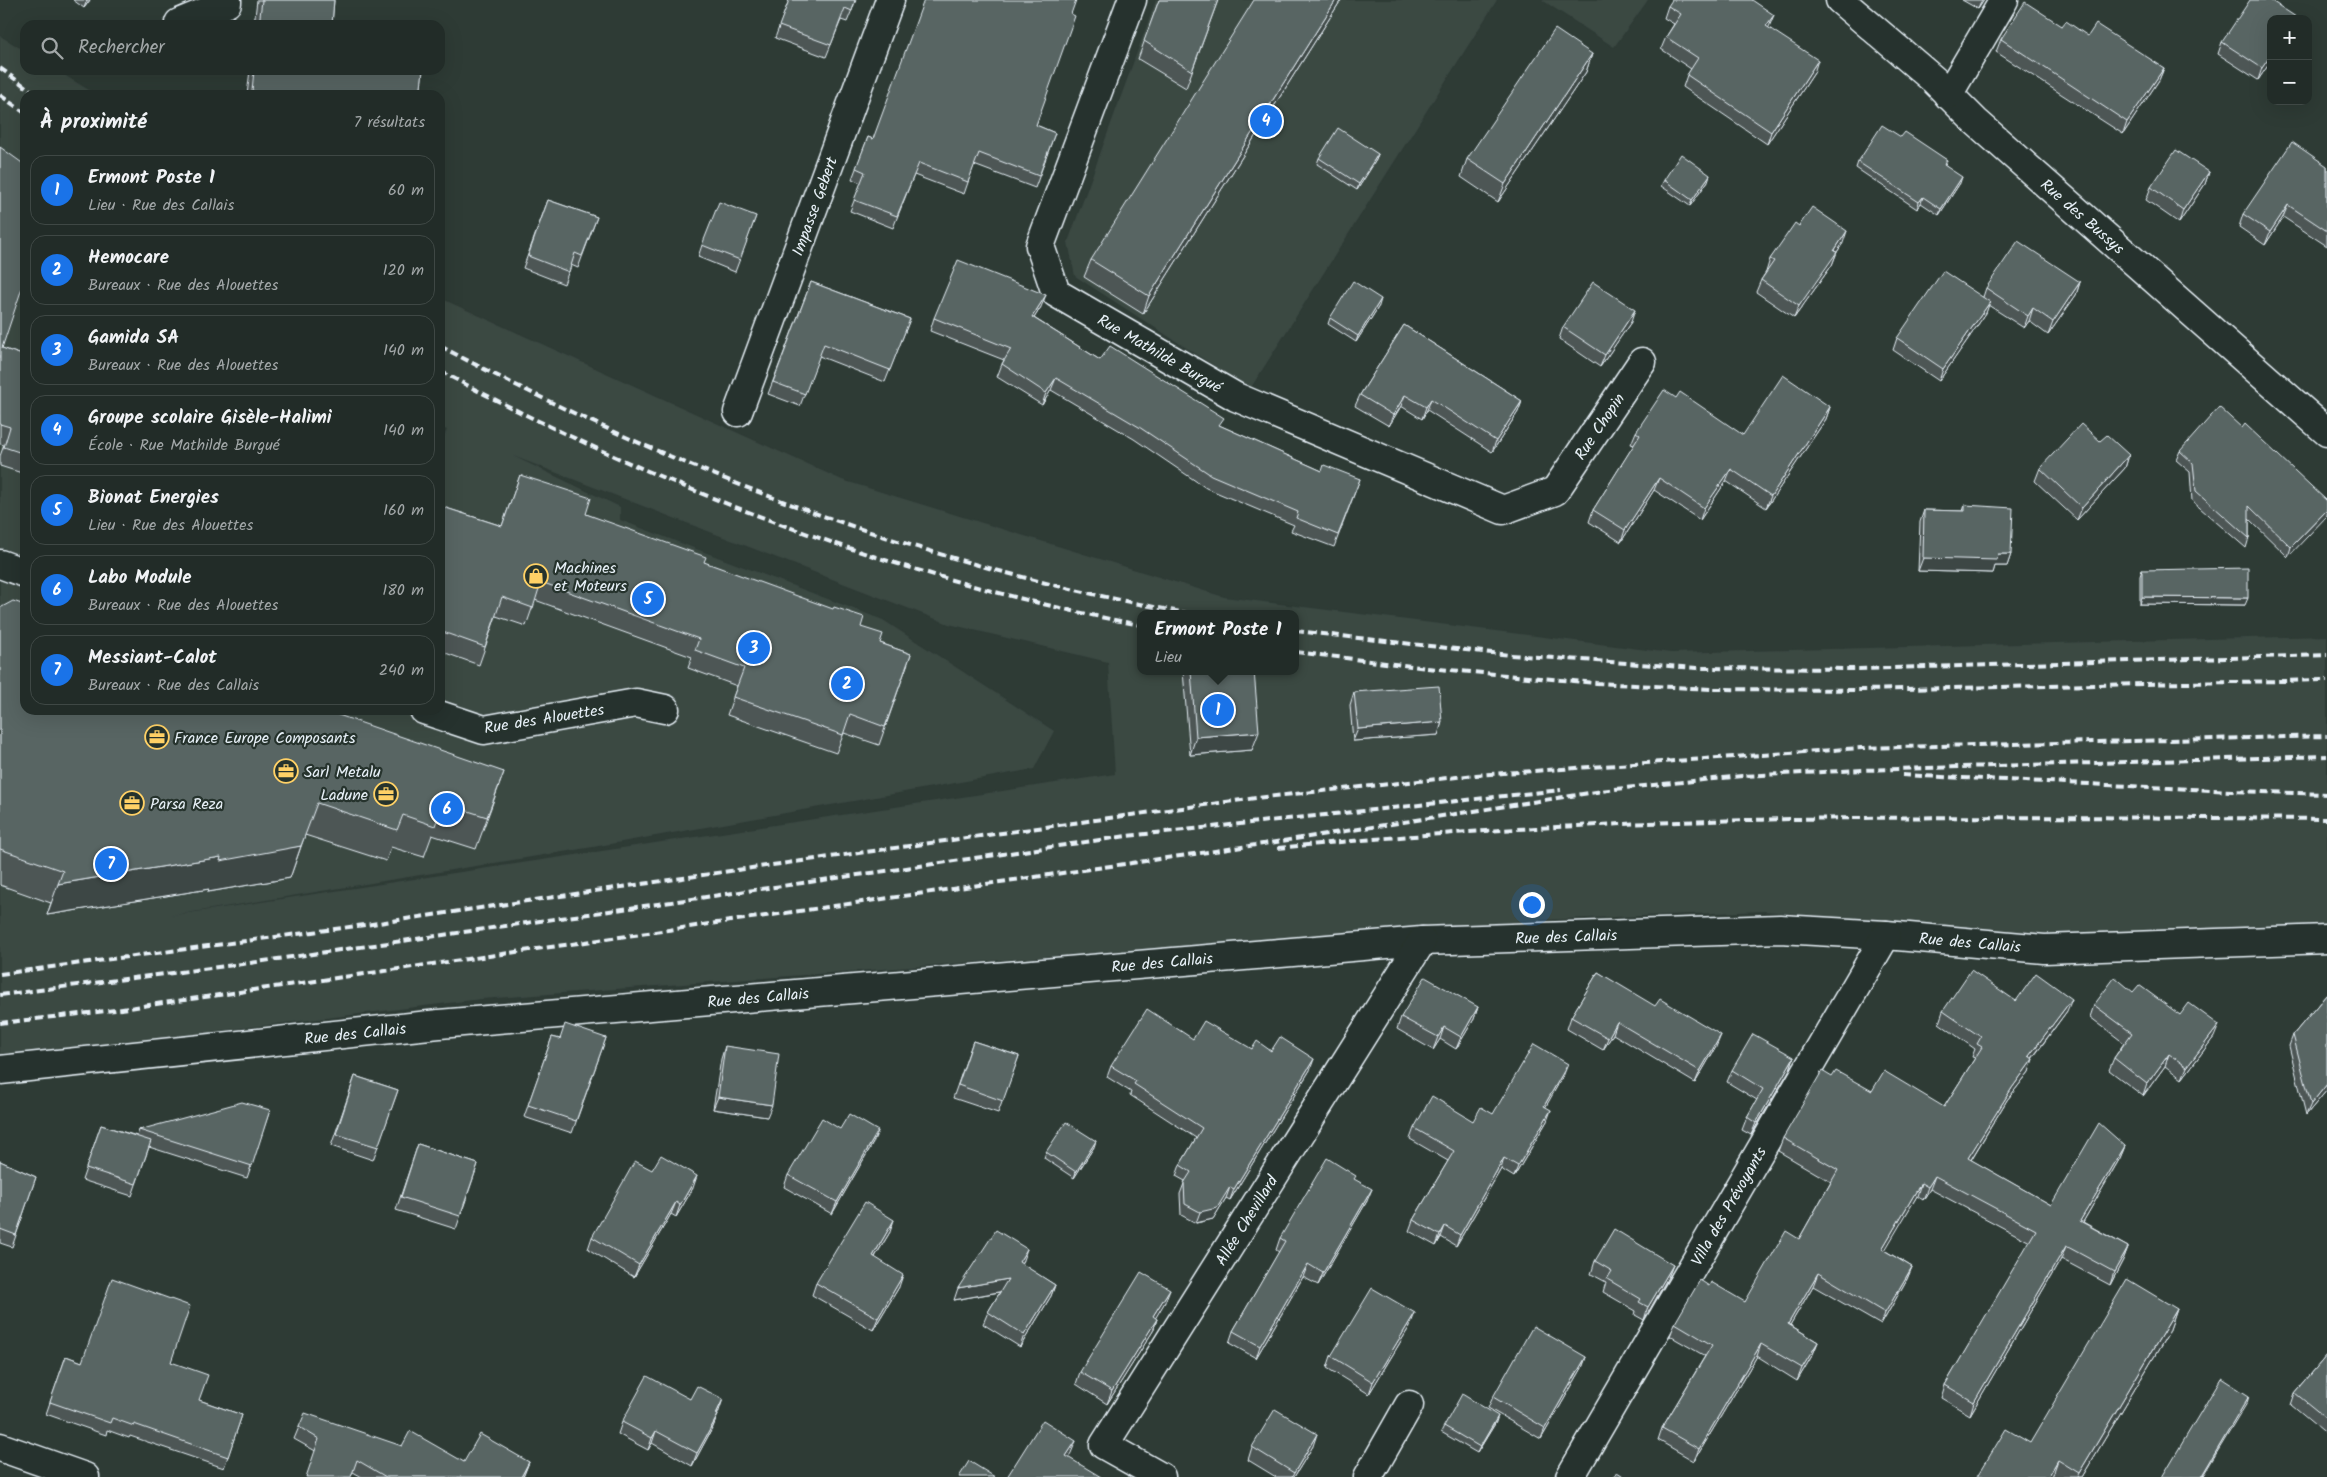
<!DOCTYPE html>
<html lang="fr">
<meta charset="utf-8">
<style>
body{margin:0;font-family:Kalam,sans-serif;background:#2a3430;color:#f1f3f6}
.controls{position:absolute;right:15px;top:15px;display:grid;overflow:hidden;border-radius:10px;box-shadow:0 5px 20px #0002}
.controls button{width:45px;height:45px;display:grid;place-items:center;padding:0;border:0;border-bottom:1px solid #3f4845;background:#222c28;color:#f1f3f6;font:25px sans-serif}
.you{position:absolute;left:1531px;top:904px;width:18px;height:18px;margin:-12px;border:4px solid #fff;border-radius:50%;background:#1a73e8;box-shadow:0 0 0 8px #1a73e833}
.badge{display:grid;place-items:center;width:32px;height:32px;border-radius:50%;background:#1a73e8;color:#fff;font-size:16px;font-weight:700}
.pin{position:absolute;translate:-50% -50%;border:2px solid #fff;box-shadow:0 1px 5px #0006}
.popup{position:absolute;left:1137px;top:610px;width:162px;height:65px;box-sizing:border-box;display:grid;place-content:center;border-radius:10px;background:#222c28;filter:drop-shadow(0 1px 4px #0005);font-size:16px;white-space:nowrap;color:#a2a7a8}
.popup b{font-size:19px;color:#f1f3f6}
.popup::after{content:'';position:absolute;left:50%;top:100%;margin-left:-10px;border:10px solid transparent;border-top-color:#222c28}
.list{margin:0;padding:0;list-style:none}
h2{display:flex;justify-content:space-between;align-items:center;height:65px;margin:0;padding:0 20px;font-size:21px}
h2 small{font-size:16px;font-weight:400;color:#a2a7a8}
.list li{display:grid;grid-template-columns:32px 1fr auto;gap:15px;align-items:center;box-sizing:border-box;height:70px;margin:0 10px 10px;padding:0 10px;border:1px solid #3f4845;border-radius:15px}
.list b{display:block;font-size:19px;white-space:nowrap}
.list p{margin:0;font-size:16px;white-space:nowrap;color:#a2a7a8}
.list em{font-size:16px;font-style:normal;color:#a2a7a8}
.icon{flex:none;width:28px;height:28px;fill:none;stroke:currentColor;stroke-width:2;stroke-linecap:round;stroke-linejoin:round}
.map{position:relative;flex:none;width:2327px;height:1477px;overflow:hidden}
.search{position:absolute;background:#222c28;box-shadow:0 5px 20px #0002;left:20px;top:20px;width:425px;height:55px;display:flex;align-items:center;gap:12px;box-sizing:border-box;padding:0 18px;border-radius:15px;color:#a2a7a8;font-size:19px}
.panel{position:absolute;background:#222c28;box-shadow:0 5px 20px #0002;left:20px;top:90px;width:425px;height:625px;border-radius:15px}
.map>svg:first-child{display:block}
.built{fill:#3b4843;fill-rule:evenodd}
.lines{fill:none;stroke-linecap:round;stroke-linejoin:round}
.minor-casing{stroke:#e8f1f8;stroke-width:31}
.minor{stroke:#26332d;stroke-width:28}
.rail{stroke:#e8f1f8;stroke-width:4;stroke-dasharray:8 4;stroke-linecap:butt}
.wall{fill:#4d5755;stroke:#e8f1f8}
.shaded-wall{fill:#3e4745;stroke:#e8f1f8}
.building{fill:#596563;stroke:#e8f1f8}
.labels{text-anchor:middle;stroke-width:4.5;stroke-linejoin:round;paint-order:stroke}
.street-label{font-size:16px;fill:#e8f1f8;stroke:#26332d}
.poi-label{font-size:16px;fill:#e8f1f8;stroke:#26332d;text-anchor:start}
</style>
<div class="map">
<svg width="2327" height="1477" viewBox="0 0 2327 1477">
<rect width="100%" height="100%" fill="#2e3b35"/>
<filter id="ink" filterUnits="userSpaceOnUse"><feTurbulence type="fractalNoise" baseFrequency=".02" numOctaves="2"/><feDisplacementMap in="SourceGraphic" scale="10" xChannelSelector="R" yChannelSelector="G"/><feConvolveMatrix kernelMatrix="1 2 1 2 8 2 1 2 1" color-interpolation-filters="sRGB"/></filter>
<g filter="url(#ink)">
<!-- built -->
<g class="built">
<polygon points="1156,0 1497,0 1250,389 1075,276 1068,242"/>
<polygon points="1542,0 1648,0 1614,47"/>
<path d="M0,36L25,51V70H56L97,95H25V710H440V444L447,430L440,427V298L842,480L1224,597L1671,653L2327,636V924L2274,929L2063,937L1764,911L1541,920L481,999L0,1058ZM513,456L949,624L1108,662L1115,774L168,916L593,847L1034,769L1054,731L883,620L620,520V507ZM1140,614H1296V671H1140Z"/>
</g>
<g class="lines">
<!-- minor casing -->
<g class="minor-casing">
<g id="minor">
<polyline points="1132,0 1040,246 1056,293 1236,397 1503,510 1555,491 1642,362"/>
<polyline points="1840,0 1934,80 1975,121 2327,432"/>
<polyline points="179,23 227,3 227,0"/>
<polyline points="1948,95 2004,0"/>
<polyline points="738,412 890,0"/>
<polyline points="0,564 25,573"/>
<polyline points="424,710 484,730 636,703 665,709"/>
<polyline points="0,1070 439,1024 1422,941 1780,929 1886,935 2044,949 2327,939"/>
<polyline points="0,1447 85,1477"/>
<polyline points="1161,1477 1104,1445 1422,941"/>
<polyline points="1368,1477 1409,1405"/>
<polyline points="1570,1477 1886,935"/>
</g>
</g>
<!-- minor -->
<use href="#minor" class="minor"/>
<!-- rail -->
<g class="rail">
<polyline points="0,68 37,95"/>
<polyline points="0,95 25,113"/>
<path d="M440,346C677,472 927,567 1192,614"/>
<path d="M440,371C660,488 896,578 1140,625"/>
<polyline points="1296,631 1510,655 1697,668 1859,669 2327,655"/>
<polyline points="1296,652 1427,668 1596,683 1711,689 1861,690 2327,680"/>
<polyline points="1902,775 2232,791 2327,794"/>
<path d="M1278,848C1627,812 1977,816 2327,819"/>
<polyline points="0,974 372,924 730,871 1138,814 1256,798 1476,775 1861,748 2327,736"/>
<polyline points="0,995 250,963 1127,836 1561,790"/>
<polyline points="0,1023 115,1010 1263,844 1615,789 1742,776 1862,770 2327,756"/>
</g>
</g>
<!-- wall -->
<g class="wall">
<polygon points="73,0 90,0 84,8"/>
<polygon points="257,0 334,0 332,25 254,25"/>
<polygon points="789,0 856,0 847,22 841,20 826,57 775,38"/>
<polygon points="1159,0 1218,0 1186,88 1138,59"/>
<polygon points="1341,0 1143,314 1084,277 1091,260"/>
<polygon points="1962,0 1984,0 1978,9"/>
<polygon points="1668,6 1769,28 1814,73 1767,144 1683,87 1687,75 1691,69 1661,49 1666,37 1674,24 1664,18"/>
<polygon points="1071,14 1036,125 1055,133 1035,188 974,165 964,194 914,175 893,228 850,211 861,183 852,179 868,137 873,139"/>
<polygon points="2062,26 2164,68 2159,80 2123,134 1996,52 2001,39"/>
<polygon points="2222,42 2271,61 2258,80 2218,54"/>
<polygon points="1592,54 1586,72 1498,202 1461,177 1467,159"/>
<polygon points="250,70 423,70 420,95 247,95"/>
<polygon points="1901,137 1947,160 1945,165 1960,183 1939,215 1921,203 1917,209 1856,168 1858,162"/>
<polygon points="0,147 2,348 25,356 25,474 0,466 0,456 4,445 0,444"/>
<polygon points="1378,154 1376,160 1357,190 1317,164 1319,158"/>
<polygon points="2327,166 2327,246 2283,217 2265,245 2239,227 2243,214"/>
<polygon points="2209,172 2205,184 2179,223 2146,200 2151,187"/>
<polygon points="1664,180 1708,181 1690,206 1661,186"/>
<polygon points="548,200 597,217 578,268 571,265 564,284 523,268"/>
<polygon points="756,216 735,272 698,257 702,245"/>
<polygon points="1799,226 1843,243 1837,252 1832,265 1794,318 1756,292 1761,280 1766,272 1770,259"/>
<polygon points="811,282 910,319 885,382 819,356 800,406 768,394"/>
<polygon points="2080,282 2076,295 2048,335 2029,321 2024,328 1988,305 1986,313 1939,381 1893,350 1897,338 1983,297 1986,288"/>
<polygon points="1379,306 1356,342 1328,324 1330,318"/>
<polygon points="1041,307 1034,318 1100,360 1221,426 1322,471 1360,479 1334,547 1291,531 1294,525 1206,488 1134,439 1051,390 1042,405 997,377 1002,364 1004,360 930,331 934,318"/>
<polygon points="1631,322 1600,367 1559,339 1563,327"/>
<polygon points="1404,325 1522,401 1518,412 1492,452 1427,410 1422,419 1401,406 1389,426 1355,406 1360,395"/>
<polygon points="1676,398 1743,435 1830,407 1826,419 1766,508 1726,481 1700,520 1654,490 1621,542 1589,522 1593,510 1634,445 1631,444 1636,432"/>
<polygon points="2242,428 2327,501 2288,557 2249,519 2249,538 2246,548 2192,501 2190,472 2176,460 2180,451"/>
<polygon points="2100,441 2129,455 2125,468 2077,520 2035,481 2040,468"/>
<polygon points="520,475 586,514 861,627 880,643 911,654 879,745 844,733 836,753 727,715 737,686 688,668 692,657 535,600 526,626 496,616 479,665 440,651 440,506 502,526"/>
<polygon points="1965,505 2011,554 2007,566 1995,566 1993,573 1918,571 1920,522 1924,510 1963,511"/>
<polygon points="2142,570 2245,605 2140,604 2140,576"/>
<polygon points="0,608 25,710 504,772 476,849 432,835 424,857 391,847 386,861 305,835 290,878 208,892 209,889 47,915 51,903 0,885"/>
<polygon points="1183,671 1254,671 1252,750 1190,755"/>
<polygon points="1354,692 1442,722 1438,735 1353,741 1350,705"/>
<polygon points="1598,972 1716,1047 1695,1083 1613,1034 1603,1050 1567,1029 1571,1017"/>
<polygon points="2133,992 2180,1015 2214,1037 2182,1079 2165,1066 2143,1096 2109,1070 2114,1058 2124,1043 2090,1017 2094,1005"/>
<polygon points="2327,994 2327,1090 2306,1115 2289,1046 2293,1035"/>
<polygon points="2016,1001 2067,1011 2032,1059 2029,1072 2007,1100 1971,1160 2051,1205 2125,1146 2120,1158 2083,1222 2128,1247 2123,1260 2110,1285 2061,1259 1970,1415 1941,1398 1945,1385 2030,1242 1930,1189 1923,1200 1917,1196 1884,1250 1912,1267 1907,1279 1881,1325 1813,1286 1790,1325 1818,1342 1813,1354 1797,1381 1757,1356 1694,1461 1658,1440 1662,1428 1705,1356 1670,1336 1675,1323 1745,1302 1799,1239 1831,1182 1778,1151 1783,1138 1832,1077 1872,1091 1944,1107 1975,1058 1972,1057 1975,1049 1939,1023 1943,1011"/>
<polygon points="1478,1007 1474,1019 1456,1049 1440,1039 1433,1050 1397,1029 1401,1017"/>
<polygon points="552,1037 560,1039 606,1038 572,1133 524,1117"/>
<polygon points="1193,1039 1252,1049 1271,1051 1310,1070 1230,1200 1226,1198 1213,1219 1196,1223 1181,1215 1180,1194 1185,1181 1176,1176 1180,1165 1196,1138 1130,1095 1131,1092 1107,1077 1111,1066"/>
<polygon points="973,1041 1019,1056 998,1113 953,1098"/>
<polygon points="725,1046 767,1117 713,1109 721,1059"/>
<polygon points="1794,1057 1790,1069 1751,1135 1742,1130 1747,1117 1757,1100 1727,1082 1732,1070"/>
<polygon points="1564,1074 1545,1107 1547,1121 1514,1177 1501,1169 1456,1246 1441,1237 1436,1246 1409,1231 1413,1220 1448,1161 1410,1139 1414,1128 1473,1121 1493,1114"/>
<polygon points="355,1076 398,1090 373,1160 331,1146"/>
<polygon points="270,1110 247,1178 149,1147 132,1196 82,1180 101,1125 137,1136 139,1130"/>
<polygon points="840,1129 873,1143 832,1214 784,1187 788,1175"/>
<polygon points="418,1144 478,1164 456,1229 396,1210"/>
<polygon points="1094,1147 1074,1178 1044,1158 1046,1152"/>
<polygon points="0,1161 36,1177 12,1247 0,1243"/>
<polygon points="652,1170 693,1188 676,1217 671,1214 634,1277 588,1249 592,1237"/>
<polygon points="1355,1180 1367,1201 1318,1285 1303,1277 1256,1358 1229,1343 1233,1331 1279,1252 1276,1250 1280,1238"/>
<polygon points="890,1232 875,1257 899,1287 873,1330 812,1295 816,1283"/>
<polygon points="1023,1260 1021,1264 1055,1285 1051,1296 1020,1347 983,1324 988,1312 1000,1292 954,1300"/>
<polygon points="1595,1261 1673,1265 1668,1277 1644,1320 1635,1315 1636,1311 1603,1292 1606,1282 1591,1274"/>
<polygon points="1165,1302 1155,1318 1157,1319 1153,1331 1107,1404 1076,1384 1080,1372"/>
<polygon points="2177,1309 2169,1332 2082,1477 1977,1477 2030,1443"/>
<polygon points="1410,1326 1369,1394 1327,1368 1331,1356"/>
<polygon points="2327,1355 2327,1435 2291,1405 2295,1393"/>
<polygon points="66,1356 82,1362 171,1362 199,1400 242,1415 224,1468 130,1436 129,1438 107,1430 106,1435 46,1414"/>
<polygon points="1586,1357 1582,1368 1541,1439 1488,1408 1493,1397"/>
<polygon points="690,1399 719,1411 713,1427 692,1466 652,1443 648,1450 618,1434 622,1422"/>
<polygon points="1496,1422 1477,1453 1441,1432 1444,1426"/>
<polygon points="299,1427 402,1446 464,1462 529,1462 523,1477 362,1477 294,1439"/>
<polygon points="1313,1446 1294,1477 1276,1477 1248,1460 1252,1447"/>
</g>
<!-- shaded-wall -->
<g class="shaded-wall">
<polygon points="87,0 90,0 84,8"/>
<polygon points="1336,0 1341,0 1143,314 1149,296"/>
<polygon points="1982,0 1984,0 1978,9"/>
<polygon points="1774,15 1769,27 1762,38 1766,26"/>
<polygon points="1592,54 1586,72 1498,202 1505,184"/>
<polygon points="2271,55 2271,61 2258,80 2262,68"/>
<polygon points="1818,60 1814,73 1767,144 1771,132"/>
<polygon points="2164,68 2159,80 2123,134 2127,122"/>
<polygon points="252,91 290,95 251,95"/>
<polygon points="1378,154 1376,160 1357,190 1359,184"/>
<polygon points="2209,172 2205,184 2179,223 2183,210"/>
<polygon points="1710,175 1708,181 1690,206 1692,200"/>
<polygon points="1962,177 1960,183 1939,215 1941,209"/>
<polygon points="1923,197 1921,203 1917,209 1919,202"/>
<polygon points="2288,205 2283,217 2265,245 2270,232"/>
<polygon points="1847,231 1843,243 1837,252 1832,265 1794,318 1799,306"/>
<polygon points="2080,282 2076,295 2048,335 2053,322"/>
<polygon points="1046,295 1041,307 1027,329 1032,317"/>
<polygon points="1381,299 1379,306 1356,342 1358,336"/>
<polygon points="1990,302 1986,313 1939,381 1943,369"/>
<polygon points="2033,308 2029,321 2024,328 2028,316"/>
<polygon points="1635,310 1631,322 1600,367 1605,355"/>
<polygon points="1056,378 1051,390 1042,405 1046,393"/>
<polygon points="1405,395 1401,406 1389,426 1393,415"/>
<polygon points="1431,399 1427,410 1422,419 1426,407"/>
<polygon points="1522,401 1518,412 1492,452 1496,441"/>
<polygon points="1830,407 1826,419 1766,508 1771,496"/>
<polygon points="2129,455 2125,468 2077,520 2082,508"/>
<polygon points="1731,469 1726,481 1700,520 1704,508"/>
<polygon points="1659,478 1654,490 1621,542 1625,530"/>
<polygon points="2327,510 2327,516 2288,557 2291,547"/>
<polygon points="1998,554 2011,554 2007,566 1995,566 1993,573 1918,571 1923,558"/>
<polygon points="2142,597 2248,598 2245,605 2140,604"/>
<polygon points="1442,722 1438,735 1353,741 1358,729"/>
<polygon points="1259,732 1252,750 1190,755 1196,737"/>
<polygon points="301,846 290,878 208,892 209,889 47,915 58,884 221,857"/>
<polygon points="2072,999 2067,1011 2024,1069 2029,1056"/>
<polygon points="1478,1007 1474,1019 1456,1049 1461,1037"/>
<polygon points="1617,1022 1613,1034 1603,1050 1608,1038"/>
<polygon points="2219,1025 2214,1037 2182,1079 2187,1067"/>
<polygon points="1444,1027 1440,1039 1433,1050 1438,1037"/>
<polygon points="1721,1035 1716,1047 1695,1083 1700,1071"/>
<polygon points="2169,1054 2165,1066 2143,1096 2147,1084"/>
<polygon points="1794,1057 1790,1069 1751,1135 1756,1123"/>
<polygon points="1314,1059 1310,1070 1230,1200 1234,1189"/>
<polygon points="2033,1059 2029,1072 2007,1100 1964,1171 1968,1158 2012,1088"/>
<polygon points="1568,1064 1564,1074 1540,1117 1544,1106"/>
<polygon points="2327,1084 2327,1090 2306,1115 2311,1104"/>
<polygon points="718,1097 772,1105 767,1117 713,1109"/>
<polygon points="1551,1110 1547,1121 1514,1177 1518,1166"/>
<polygon points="878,1131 873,1143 832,1214 837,1202"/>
<polygon points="1096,1141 1094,1147 1074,1178 1076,1172"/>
<polygon points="2125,1146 2120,1158 2076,1234 2080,1221"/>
<polygon points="1504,1158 1501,1169 1456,1246 1460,1235"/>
<polygon points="697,1176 693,1188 676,1217 680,1205"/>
<polygon points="1935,1176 1930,1189 1923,1200 1928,1187"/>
<polygon points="1921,1183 1917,1196 1878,1262 1882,1249"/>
<polygon points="1230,1187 1226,1198 1213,1219 1196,1223 1200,1212"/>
<polygon points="1372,1189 1367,1201 1318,1285 1323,1273"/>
<polygon points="676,1202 671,1214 634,1277 639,1265"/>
<polygon points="894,1220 890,1232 868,1268 873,1256"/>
<polygon points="1445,1226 1441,1237 1436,1246 1440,1235"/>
<polygon points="2066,1246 2061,1259 1970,1415 1974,1402"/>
<polygon points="2128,1247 2123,1260 2110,1285 2114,1272"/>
<polygon points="1027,1249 1023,1260 1014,1274 1019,1262"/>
<polygon points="1308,1264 1303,1277 1256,1358 1260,1346"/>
<polygon points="1673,1265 1668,1277 1644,1320 1648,1307"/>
<polygon points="1912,1267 1907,1279 1881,1325 1885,1313"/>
<polygon points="1818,1273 1813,1286 1783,1337 1788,1324"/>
<polygon points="903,1275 899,1287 873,1330 878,1318"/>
<polygon points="1008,1279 1004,1291 954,1300 958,1288"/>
<polygon points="1055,1285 1051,1296 1020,1347 1024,1335"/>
<polygon points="1170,1289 1165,1302 1149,1329 1153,1316"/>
<polygon points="2177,1309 2169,1332 2082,1477 2077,1477 2079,1473"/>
<polygon points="1415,1313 1410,1326 1369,1394 1373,1382"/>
<polygon points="1157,1319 1153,1331 1107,1404 1112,1391"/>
<polygon points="1818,1342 1813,1354 1797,1381 1802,1368"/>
<polygon points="1761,1344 1757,1356 1694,1461 1699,1449"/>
<polygon points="1586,1357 1582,1368 1541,1439 1545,1428"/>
<polygon points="2249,1396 2247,1403 2202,1477 2201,1477"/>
<polygon points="723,1399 719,1411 711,1426 716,1414"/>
<polygon points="718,1415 713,1427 692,1466 697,1453"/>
<polygon points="1498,1416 1496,1422 1477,1453 1480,1447"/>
<polygon points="656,1431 652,1443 648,1450 652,1438"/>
<polygon points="1317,1434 1313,1446 1294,1477 1292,1477 1294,1473"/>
<polygon points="1076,1441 1071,1453 1062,1468 1066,1456"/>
<polygon points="2058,1460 2052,1477 2048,1477"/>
<polygon points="529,1462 523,1477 521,1477"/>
</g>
<!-- building -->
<g class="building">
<polygon points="262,0 334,0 332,25 259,25"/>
<polygon points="789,0 855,0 852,11 845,8 831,45 779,26"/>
<polygon points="924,0 1076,0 1071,14 1075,16 1036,125 1055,133 1039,176 979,153 968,182 919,163 897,216 854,200 865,172 856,168 868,137 873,139"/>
<polygon points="1159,0 1218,0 1192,71 1144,41"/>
<polygon points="1254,0 1336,0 1149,296 1091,260"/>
<polygon points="1672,0 1752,0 1774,15 1766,26 1818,60 1771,132 1687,75 1698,58 1666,37 1681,14 1668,6"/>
<polygon points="2250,0 2270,0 2296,17 2295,19 2271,19 2271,55 2262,68 2222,42"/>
<polygon points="2025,2 2062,26 2066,21 2088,36 2096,24 2164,68 2127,122 2001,39"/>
<polygon points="1555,29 1592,54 1505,184 1467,159"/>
<polygon points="254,70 423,70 420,95 290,95 252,91"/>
<polygon points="1882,125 1901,137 1905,132 1947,160 1944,165 1962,177 1941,209 1923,197 1919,202 1858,162"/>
<polygon points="1338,128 1378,154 1359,184 1319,158"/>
<polygon points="2292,142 2327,166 2327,231 2288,205 2270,232 2243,214"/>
<polygon points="0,147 25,165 25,279 2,348 25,356 25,454 4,447 10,427 0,424"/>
<polygon points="2176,150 2209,172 2183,210 2151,187"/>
<polygon points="1681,154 1710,175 1692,200 1664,180"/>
<polygon points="548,200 597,217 582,256 575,253 569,272 528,256"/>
<polygon points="719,202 756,216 740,260 702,245"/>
<polygon points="1812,207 1847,231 1834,251 1837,252 1799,306 1761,280 1774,261 1770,259 1795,223 1799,226"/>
<polygon points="2018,241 2080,282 2053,322 2033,308 2028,316 1986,288"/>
<polygon points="958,260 1046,295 1032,317 1100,360 1110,346 1224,418 1219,425 1322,471 1324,465 1360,479 1338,535 1296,518 1298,512 1211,475 1139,427 1056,378 1046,393 1002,364 1011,349 934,318"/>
<polygon points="1943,271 1990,302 1943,369 1897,338"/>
<polygon points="1353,281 1381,299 1358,336 1330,318"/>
<polygon points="811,282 910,319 890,370 824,344 805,394 773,382"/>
<polygon points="1593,282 1635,310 1605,355 1563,327"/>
<polygon points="1404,325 1522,401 1496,441 1431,399 1426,407 1405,395 1393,415 1360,395"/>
<polygon points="1783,375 1830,407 1771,496 1731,469 1704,508 1659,478 1625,530 1593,510 1640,435 1636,432 1664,390 1676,398 1680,392 1743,435"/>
<polygon points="2219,407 2242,428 2245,424 2327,501 2327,510 2291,547 2249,506 2249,538 2196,491 2193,463 2180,451"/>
<polygon points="2081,424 2100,441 2107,435 2129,455 2082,508 2040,468"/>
<polygon points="520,475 591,498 586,514 706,557 704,562 833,609 834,607 864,617 861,627 883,634 880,643 911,654 885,727 850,714 843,735 733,697 744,668 695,650 699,639 541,582 533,608 502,597 485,647 440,631 440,506 502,526"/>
<polygon points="1965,505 2013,508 2011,554 1998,554 1997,560 1923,558 1924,510 1965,511"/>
<polygon points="2248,568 2248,598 2142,597 2142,570"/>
<polygon points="13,601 25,605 25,710 324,710 504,772 487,817 443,803 435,826 403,815 397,830 317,803 301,846 220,861 221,857 58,884 63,871 0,849 0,608"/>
<polygon points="1191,671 1254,671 1259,732 1196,737"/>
<polygon points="1439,686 1442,722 1358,729 1354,692"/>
<polygon points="1971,970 2016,1001 2036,973 2072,999 2029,1056 2033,1059 2012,1088 1968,1158 2051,1205 2099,1123 2125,1146 2080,1221 2128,1247 2114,1272 2066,1246 1974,1402 1945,1385 2036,1230 1935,1176 1928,1187 1921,1183 1882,1249 1912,1267 1885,1313 1818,1273 1788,1324 1818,1342 1802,1368 1761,1344 1699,1449 1662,1428 1712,1345 1675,1323 1700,1280 1709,1286 1711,1282 1745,1302 1786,1231 1799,1239 1838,1170 1783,1138 1822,1071 1832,1077 1836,1071 1872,1091 1884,1071 1944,1107 1982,1047 1977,1044 1981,1037 1943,1011"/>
<polygon points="1598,972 1655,1006 1660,999 1721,1035 1700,1071 1617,1022 1608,1038 1571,1017"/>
<polygon points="1425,977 1478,1007 1461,1037 1444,1027 1438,1037 1401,1017"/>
<polygon points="2115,977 2133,992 2139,985 2180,1015 2189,1003 2219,1025 2187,1067 2169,1054 2147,1084 2114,1058 2132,1033 2094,1005"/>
<polygon points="2327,994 2327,1084 2311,1104 2293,1035"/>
<polygon points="1147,1009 1193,1039 1204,1021 1252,1049 1257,1041 1271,1051 1280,1037 1314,1059 1234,1189 1230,1187 1217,1208 1200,1212 1185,1204 1184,1183 1191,1172 1180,1165 1202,1128 1134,1084 1136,1081 1111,1066"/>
<polygon points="565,1024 606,1038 576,1121 528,1105 552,1037 560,1039"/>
<polygon points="1753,1034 1794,1057 1756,1123 1747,1117 1763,1089 1732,1070"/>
<polygon points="973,1041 1019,1056 1003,1101 958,1085"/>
<polygon points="1534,1044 1568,1064 1544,1106 1551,1110 1518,1166 1504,1158 1460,1235 1445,1226 1440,1235 1413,1220 1454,1151 1414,1128 1432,1096 1473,1121 1481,1107 1493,1114"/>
<polygon points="725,1046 779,1054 772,1105 718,1097"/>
<polygon points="355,1076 398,1090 378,1147 336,1134"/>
<polygon points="242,1102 270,1110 252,1166 139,1130"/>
<polygon points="849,1114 878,1131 837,1202 788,1175 822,1118 840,1129"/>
<polygon points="1066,1122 1096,1141 1076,1172 1046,1152"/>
<polygon points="101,1125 151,1141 136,1184 86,1168"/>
<polygon points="418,1144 478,1164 460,1216 401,1197"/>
<polygon points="661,1155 697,1176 680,1205 676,1202 639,1265 592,1237 635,1161 652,1170"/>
<polygon points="1327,1158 1356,1176 1354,1179 1372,1189 1323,1273 1308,1264 1260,1346 1233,1331 1285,1241 1280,1238"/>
<polygon points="0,1161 36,1177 16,1235 0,1229"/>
<polygon points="865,1202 894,1220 873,1256 903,1275 878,1318 816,1283"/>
<polygon points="1614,1229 1673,1265 1648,1307 1639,1302 1641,1299 1607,1279 1612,1271 1595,1261"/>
<polygon points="996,1230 1027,1249 1019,1262 1055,1285 1024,1335 988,1312 1008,1279 958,1288"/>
<polygon points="1141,1272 1170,1289 1153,1316 1157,1319 1112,1391 1080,1372"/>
<polygon points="112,1278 190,1306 171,1362 208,1375 199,1400 242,1415 228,1457 134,1424 134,1426 112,1418 110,1423 50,1402 66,1356 82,1362"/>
<polygon points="2127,1279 2177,1309 2079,1473 2058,1460 2048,1477 1977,1477 2006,1429 2030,1443"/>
<polygon points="1372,1288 1415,1313 1373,1382 1331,1356"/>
<polygon points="1533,1326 1586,1357 1545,1428 1493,1397"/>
<polygon points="2327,1355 2327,1419 2295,1393"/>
<polygon points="647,1376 690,1399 697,1386 723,1399 716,1414 718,1415 697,1453 656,1431 652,1438 622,1422"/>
<polygon points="2221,1378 2249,1396 2201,1477 2162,1477"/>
<polygon points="1462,1394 1498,1416 1480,1447 1444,1426"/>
<polygon points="1275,1409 1317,1434 1294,1473 1252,1447"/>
<polygon points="305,1413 402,1446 410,1431 464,1462 480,1434 529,1462 521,1477 386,1477 357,1460 351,1477 306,1477 319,1439 299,1427"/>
<polygon points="1043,1420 1076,1441 1066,1456 1101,1477 1007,1477"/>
<polygon points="969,1461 995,1477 959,1477"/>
<polygon points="1617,1472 1625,1477 1614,1477"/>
</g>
</g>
<!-- icons -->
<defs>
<g id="shop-ring" transform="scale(1.25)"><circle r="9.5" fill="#26332d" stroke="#ffd166" stroke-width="1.5"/><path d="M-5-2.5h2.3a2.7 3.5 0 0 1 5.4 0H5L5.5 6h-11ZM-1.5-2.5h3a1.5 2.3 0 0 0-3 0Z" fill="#ffd166"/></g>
<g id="office-ring" transform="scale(1.25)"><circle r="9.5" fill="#26332d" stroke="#ffd166" stroke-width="1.5"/><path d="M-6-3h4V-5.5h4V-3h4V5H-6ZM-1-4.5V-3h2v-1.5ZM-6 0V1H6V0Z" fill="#ffd166"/></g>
</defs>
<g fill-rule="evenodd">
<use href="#shop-ring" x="536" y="576"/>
<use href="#office-ring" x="157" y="737"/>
<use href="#office-ring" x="286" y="771"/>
<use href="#office-ring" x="386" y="794"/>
<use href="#office-ring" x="132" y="803"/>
</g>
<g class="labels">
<!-- street labels -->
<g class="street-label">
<text transform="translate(814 206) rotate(-70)" y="6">Impasse Gebert</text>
<text transform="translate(2083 216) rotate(41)" y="6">Rue des Bussys</text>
<text transform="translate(1160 353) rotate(30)" y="6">Rue Mathilde Burgué</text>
<text transform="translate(1599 426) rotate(-56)" y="6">Rue Chopin</text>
<text transform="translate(544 718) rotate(-9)" y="6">Rue des Alouettes</text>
<text transform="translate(1566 936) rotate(-2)" y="6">Rue des Callais</text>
<text transform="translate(1970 942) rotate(5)" y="6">Rue des Callais</text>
<text transform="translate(1162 962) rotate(-5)" y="6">Rue des Callais</text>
<text transform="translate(758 997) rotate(-5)" y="6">Rue des Callais</text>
<text transform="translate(355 1033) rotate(-6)" y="6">Rue des Callais</text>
<text transform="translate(1728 1206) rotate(-60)" y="6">Villa des Prévoyants</text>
<text transform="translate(1246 1220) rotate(-58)" y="6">Allée Chevillard</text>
</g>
<!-- poi labels -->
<g class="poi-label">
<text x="554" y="573">Machines<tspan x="554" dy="18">et Moteurs</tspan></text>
<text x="174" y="743">France Europe Composants</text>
<text x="304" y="777">Sarl Metalu</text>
<text x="368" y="800" text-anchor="end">Ladune</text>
<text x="150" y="809">Parsa Reza</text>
</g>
</g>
</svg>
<div class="controls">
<button>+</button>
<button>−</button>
</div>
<div class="you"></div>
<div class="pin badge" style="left:1218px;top:710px">1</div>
<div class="popup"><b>Ermont Poste 1</b>Lieu</div>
<div class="pin badge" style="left:847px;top:684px">2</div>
<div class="pin badge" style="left:754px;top:648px">3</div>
<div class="pin badge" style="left:1266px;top:121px">4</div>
<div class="pin badge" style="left:648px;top:599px">5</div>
<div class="pin badge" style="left:447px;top:809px">6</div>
<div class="pin badge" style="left:111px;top:864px">7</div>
<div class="search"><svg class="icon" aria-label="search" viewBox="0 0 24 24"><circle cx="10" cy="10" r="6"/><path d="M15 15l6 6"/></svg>Rechercher</div>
<section class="panel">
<h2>À proximité<small>7 résultats</small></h2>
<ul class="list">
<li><span class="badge">1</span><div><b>Ermont Poste 1</b><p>Lieu · Rue des Callais</p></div><em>60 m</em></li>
<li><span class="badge">2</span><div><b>Hemocare</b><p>Bureaux · Rue des Alouettes</p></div><em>120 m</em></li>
<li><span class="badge">3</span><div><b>Gamida SA</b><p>Bureaux · Rue des Alouettes</p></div><em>140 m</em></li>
<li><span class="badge">4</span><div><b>Groupe scolaire Gisèle-Halimi</b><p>École · Rue Mathilde Burgué</p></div><em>140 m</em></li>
<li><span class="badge">5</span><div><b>Bionat Energies</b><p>Lieu · Rue des Alouettes</p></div><em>160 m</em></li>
<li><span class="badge">6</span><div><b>Labo Module</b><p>Bureaux · Rue des Alouettes</p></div><em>180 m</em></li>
<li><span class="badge">7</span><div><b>Messiant-Calot</b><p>Bureaux · Rue des Callais</p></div><em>240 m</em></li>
</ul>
</section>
</div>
